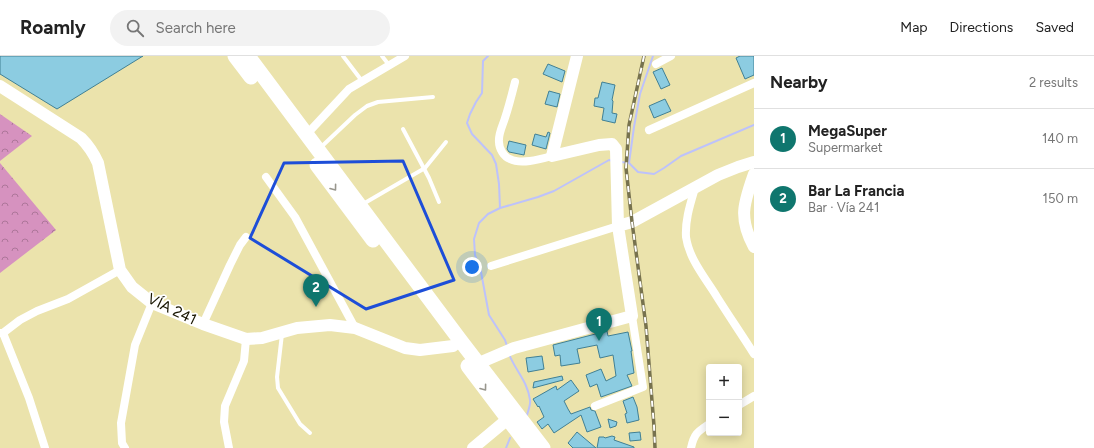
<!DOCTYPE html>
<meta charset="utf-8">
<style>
body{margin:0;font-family:Figtree,sans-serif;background:#f2f2f2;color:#222}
.controls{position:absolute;right:12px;bottom:12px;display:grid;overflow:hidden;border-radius:4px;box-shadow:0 2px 10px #0003}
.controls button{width:36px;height:36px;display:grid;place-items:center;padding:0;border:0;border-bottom:1px solid #e0e0e0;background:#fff;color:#222;font:20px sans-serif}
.you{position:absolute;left:472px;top:211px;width:14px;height:14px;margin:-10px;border:3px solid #fff;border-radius:50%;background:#1a73e8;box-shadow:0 0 0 6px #1a73e833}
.badge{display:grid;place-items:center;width:26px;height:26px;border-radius:50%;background:#0f766e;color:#fff;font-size:13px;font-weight:700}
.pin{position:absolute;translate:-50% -33px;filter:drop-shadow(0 1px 2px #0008)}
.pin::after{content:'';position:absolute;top:21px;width:14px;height:12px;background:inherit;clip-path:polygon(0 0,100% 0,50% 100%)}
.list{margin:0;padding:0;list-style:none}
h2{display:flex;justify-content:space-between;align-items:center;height:52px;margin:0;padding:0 16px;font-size:17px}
h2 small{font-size:13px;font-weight:400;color:#767676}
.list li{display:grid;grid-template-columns:26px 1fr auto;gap:12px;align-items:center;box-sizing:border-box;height:60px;padding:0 16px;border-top:1px solid #e0e0e0}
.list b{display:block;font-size:15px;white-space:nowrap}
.list p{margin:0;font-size:13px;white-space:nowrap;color:#767676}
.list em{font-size:13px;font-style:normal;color:#767676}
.icon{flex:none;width:22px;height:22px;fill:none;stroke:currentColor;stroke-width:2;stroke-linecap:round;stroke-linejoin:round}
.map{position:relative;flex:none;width:754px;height:392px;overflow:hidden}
header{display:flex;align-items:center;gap:24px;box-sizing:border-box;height:56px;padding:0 20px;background:#fff;border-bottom:1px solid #e0e0e0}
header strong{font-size:19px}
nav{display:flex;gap:22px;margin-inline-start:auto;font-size:14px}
.search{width:280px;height:36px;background:#f2f2f2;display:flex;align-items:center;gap:10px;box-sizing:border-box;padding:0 14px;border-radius:22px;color:#767676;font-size:15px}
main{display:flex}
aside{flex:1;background:#fff}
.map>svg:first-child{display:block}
.forest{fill:url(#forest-crowns)}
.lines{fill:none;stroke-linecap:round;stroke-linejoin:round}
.stream{stroke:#bdc2fb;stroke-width:2}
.building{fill:#8ccce1;stroke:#418094}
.lane{stroke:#fff;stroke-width:4}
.street{stroke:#fff;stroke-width:8}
.secondary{stroke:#fff;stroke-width:12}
.highway{stroke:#fff;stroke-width:15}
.rail-casing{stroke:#77724e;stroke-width:3.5}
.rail{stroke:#fff;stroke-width:2;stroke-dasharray:6;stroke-linecap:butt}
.oneway{stroke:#98968d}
.marked{fill:none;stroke:#1d4ed8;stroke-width:3;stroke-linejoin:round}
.labels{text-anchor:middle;stroke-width:3.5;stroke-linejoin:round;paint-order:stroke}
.street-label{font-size:15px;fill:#191602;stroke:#fff}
</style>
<header>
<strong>Roamly</strong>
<div class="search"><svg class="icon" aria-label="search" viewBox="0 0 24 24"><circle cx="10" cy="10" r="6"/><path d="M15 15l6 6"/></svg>Search here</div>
<nav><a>Map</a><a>Directions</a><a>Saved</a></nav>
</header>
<main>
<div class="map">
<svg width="754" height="392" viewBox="0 0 754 392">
<defs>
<pattern id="forest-crowns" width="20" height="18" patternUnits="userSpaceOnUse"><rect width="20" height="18" fill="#d692bf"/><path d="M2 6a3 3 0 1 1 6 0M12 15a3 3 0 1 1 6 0" fill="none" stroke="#ad7699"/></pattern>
</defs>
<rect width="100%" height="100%" fill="#ebe3ac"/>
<!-- forest -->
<g class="forest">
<polygon points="0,58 32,80 0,105"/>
<polygon points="0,107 56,174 0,217"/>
</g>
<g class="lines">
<!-- stream -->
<g class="stream">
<polyline points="488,0 483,5 482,37 476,46 470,58 467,67 472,78 492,99 496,108 499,128 500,152"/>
<polyline points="621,106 629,107 638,116 654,118 664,112 681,100 754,69"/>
<polyline points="629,107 634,71 640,38 653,0"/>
<polyline points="507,290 505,284 489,259 481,216 475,199 474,183 479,167 488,158 500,152 538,141 554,135 609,104 613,105"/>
<path d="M509,298C515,314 528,326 530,344C531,348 528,355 527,359"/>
<polyline points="506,392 510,382"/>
</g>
</g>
<!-- building -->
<g class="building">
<polygon points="0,0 143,0 57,53 0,18"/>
<polygon points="740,0 754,0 754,19 745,23 736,2"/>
<polygon points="548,8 565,15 562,26 543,18"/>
<polygon points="662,12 670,29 661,33 653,16"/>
<polygon points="602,26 615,29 612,44 613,45 612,57 617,58 615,67 602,64 604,52 594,50 595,42 598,42"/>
<polygon points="549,35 560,38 557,51 545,48"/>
<polygon points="665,43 671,55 654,62 649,50"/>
<polygon points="548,76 550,77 546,93 532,89 535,78 546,81"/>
<polygon points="509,85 526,89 524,99 509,96 507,93"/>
<polygon points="607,275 608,280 628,276 632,295 631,295 634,317 627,319 632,330 601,341 597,328 590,331 586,319 601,313 606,325 616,320 613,299 600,302 597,289 577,293 580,307 561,310 560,299 555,300 553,289"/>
<polygon points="542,300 544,313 528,316 526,302"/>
<polygon points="562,320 563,324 533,332 534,326"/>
<polygon points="571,324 579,335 564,345 568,353 571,358 590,351 591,354 595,355 601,371 587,376 581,359 554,377 548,368 542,373 537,366 544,361 539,350 538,351 533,343 556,330 557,334"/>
<polygon points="633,341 637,351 639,364 627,367 625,358 627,357 623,345"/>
<polygon points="608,363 617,366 616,370 610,372"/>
<polygon points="577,376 596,392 573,392 568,387"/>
<polygon points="640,376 641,384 630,385 629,377"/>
<polygon points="612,380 615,381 614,384 634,391 634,392 597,392 599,381 604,381 605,382"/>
</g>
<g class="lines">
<!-- lane -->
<g class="lane">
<polyline points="343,0 362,25"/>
<polyline points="382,0 389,9"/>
<polyline points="403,73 429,122 439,146"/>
<polyline points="320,92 355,59 367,50 378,46 433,41"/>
<polyline points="363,148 425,112 446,86"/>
<polyline points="282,278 277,321 278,332 300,368 310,377"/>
</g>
<!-- street -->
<g class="street">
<polyline points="656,8 671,0"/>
<path d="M515,26C512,38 509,50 505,62C503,69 498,78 499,86C499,93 504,101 510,103C521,109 541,103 552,100"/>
<polyline points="649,74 754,27"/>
<polyline points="307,78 349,33 405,0"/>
<polyline points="266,121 295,161 355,272"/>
<path d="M695,132C690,149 685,164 686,181C689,203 706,223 717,241C729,260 742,279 754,298"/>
<polyline points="491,210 618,170"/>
<polyline points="203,268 230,209 240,189 246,181"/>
<polyline points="0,277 3,277 20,264 37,255 68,243 120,214"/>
<polyline points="3,277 29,342 45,392"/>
<polyline points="739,349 754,340"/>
<polyline points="595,350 643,331 632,260"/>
<polyline points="125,392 122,387 121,367 135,289 152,247"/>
<polyline points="229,392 224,366 225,350 244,305 246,283"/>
<path d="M691,392C694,378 697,376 709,368"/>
</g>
<!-- secondary -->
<g class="secondary">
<polyline points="577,0 552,100 599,89 612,88 616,93 618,170"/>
<path d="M0,30L81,82C89,90 94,98 98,107L120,214L132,231L152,247L203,268L246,283L262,282L297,272L330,269L355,272L405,292L420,294L453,290L460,284"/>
<path d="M754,118C744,147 738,161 754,191"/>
<polyline points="479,307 514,292 632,260 618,170 632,166 718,119 738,111 754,106"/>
<polyline points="473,392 515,357"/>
</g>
<!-- highway -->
<g class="highway">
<polyline points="235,0 251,21"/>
<polyline points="248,0 460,284 543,392"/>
<polyline points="317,109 373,184"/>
<polyline points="468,310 530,392"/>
</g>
<!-- rail casing -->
<g class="rail-casing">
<polyline id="rail" points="644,0 629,69 626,112 632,166 646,270 654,370 655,392"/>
</g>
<!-- rail -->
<use href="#rail" class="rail"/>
</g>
<!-- one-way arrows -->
<defs><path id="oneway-chevron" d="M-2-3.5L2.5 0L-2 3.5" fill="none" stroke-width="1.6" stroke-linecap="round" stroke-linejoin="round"/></defs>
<g class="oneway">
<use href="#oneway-chevron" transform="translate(334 132) rotate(53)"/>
<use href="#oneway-chevron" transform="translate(484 332) rotate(53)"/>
</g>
<!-- marked area -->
<path class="marked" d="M403,105L454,224L366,253L250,182L284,107Z"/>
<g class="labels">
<!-- street labels -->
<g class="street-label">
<text transform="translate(172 253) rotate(26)" y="5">VÍA 241</text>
</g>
</g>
</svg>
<div class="controls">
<button>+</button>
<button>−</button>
</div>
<div class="you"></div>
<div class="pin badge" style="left:599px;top:285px">1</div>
<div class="pin badge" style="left:316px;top:251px">2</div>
</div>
<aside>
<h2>Nearby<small>2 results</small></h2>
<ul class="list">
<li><span class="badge">1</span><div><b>MegaSuper</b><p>Supermarket</p></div><em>140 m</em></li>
<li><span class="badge">2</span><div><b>Bar La Francia</b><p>Bar · Vía 241</p></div><em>150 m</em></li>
</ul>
</aside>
</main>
